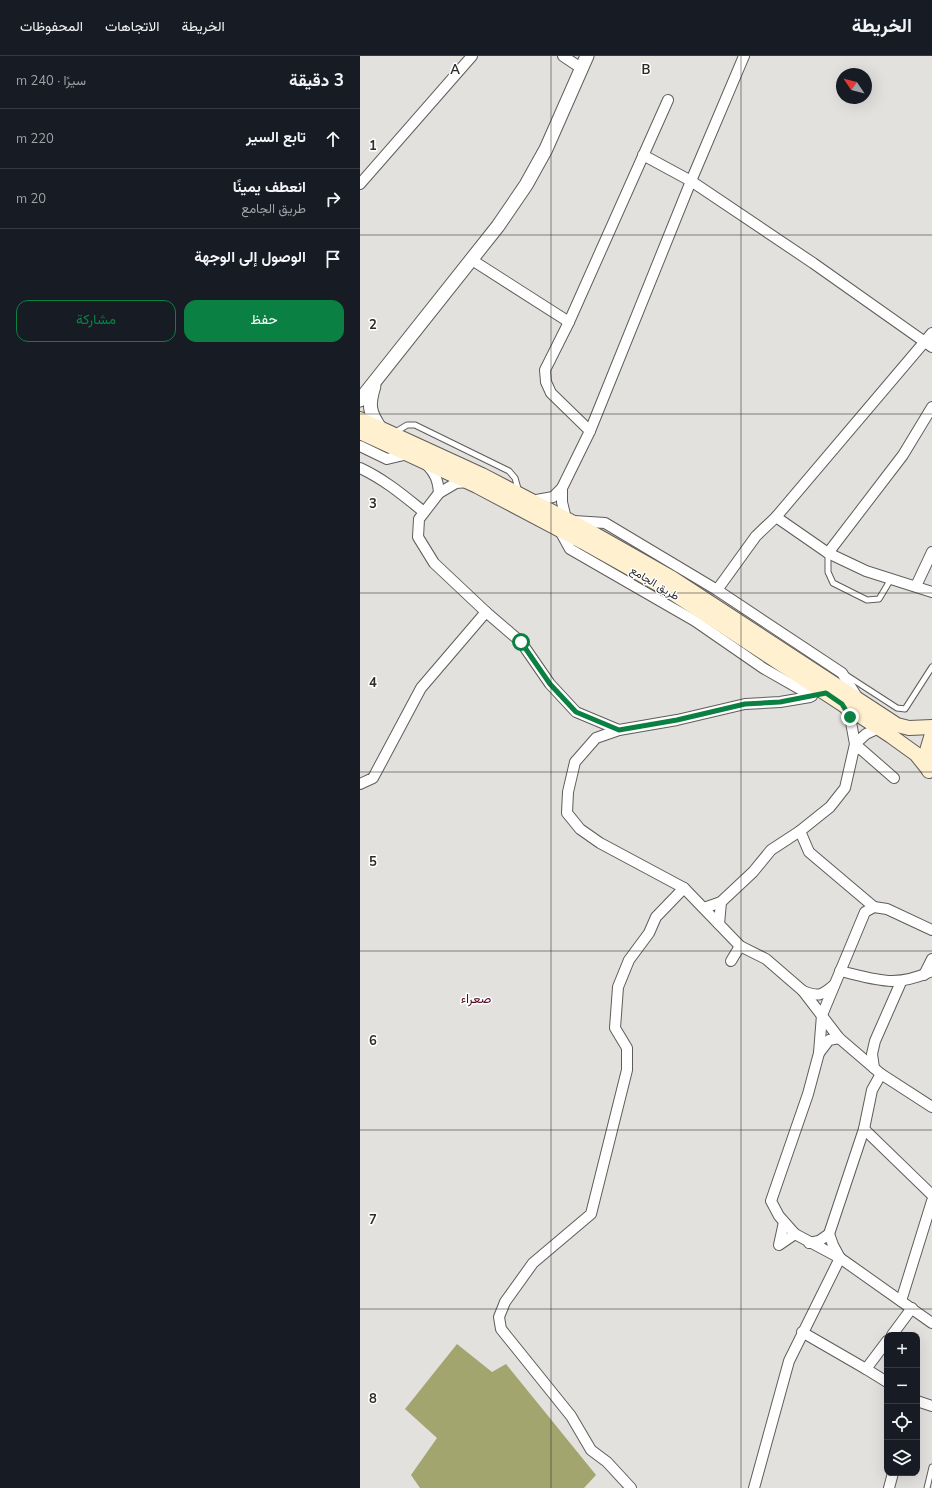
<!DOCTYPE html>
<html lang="ar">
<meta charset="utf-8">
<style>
body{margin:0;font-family:"Nunito Sans",Vazirmatn,sans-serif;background:#20242c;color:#f1f3f6;direction:rtl}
.controls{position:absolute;right:12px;bottom:12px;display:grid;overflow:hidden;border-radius:8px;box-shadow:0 4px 16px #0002}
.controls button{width:36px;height:36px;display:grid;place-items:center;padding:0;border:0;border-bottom:1px solid #363941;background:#171b24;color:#f1f3f6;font:20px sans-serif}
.compass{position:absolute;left:476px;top:12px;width:36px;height:36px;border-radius:50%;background:#171b24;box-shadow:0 4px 16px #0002;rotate:305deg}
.stop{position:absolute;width:12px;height:12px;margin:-9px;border:3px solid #0b8043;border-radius:50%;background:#fff}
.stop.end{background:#0b8043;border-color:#fff;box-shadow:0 1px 4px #0008}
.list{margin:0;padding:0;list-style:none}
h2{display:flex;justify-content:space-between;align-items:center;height:52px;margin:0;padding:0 16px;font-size:17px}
h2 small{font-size:13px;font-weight:400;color:#9ea1a6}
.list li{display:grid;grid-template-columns:26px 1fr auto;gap:12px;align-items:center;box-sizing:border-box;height:60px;padding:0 16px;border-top:1px solid #363941}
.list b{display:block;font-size:15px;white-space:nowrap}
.list p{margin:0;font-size:13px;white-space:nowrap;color:#9ea1a6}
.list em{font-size:13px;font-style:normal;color:#9ea1a6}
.actions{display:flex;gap:8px;padding:12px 16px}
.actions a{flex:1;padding:9px 0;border:1px solid #0b8043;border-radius:12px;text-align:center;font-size:14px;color:#0b8043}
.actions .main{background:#0b8043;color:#fff}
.icon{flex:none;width:22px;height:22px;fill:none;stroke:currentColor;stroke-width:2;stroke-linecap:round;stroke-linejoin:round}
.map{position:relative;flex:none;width:572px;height:1432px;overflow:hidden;direction:ltr}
header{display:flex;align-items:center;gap:24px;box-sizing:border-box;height:56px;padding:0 20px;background:#171b24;border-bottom:1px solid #363941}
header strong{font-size:19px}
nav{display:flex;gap:22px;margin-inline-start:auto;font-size:14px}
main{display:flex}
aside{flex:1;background:#171b24}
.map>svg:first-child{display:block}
.forest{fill:#a2a56e}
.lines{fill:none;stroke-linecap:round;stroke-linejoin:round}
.service-casing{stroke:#5f5d5a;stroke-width:7}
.minor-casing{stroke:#5f5d5a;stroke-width:12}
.tertiary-casing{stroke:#5f5d5a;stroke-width:15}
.secondary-casing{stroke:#5f5d5a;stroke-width:16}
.service{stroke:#fff;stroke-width:5}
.minor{stroke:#fff;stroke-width:10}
.tertiary{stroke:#fff;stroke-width:13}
.secondary{stroke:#fff0d0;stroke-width:14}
.route{stroke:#0b8043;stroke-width:5}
.grid{fill:none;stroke:#2b2b29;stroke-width:1;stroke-opacity:0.55}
.labels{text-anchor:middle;stroke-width:3;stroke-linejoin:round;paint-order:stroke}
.street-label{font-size:11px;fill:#2b2b29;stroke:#fff}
.quarter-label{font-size:13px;fill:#4f0a23;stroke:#fff}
.grid-label{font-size:13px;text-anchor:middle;font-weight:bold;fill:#2b2b29;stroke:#fff;stroke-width:3;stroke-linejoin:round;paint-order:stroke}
</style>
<header>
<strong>الخريطة</strong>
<nav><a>الخريطة</a><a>الاتجاهات</a><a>المحفوظات</a></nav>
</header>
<main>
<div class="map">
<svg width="572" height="1432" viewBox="0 0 572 1432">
<rect width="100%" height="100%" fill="#e3e1de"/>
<!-- forest -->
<polygon class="forest" points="97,1288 132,1316 146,1308 236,1419 224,1432 60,1432 51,1419 77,1382 45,1353"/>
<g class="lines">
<!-- service casing -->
<g class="service-casing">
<g id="service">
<polyline points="34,377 47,369 55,369 149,415 155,422 159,436"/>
<polyline points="468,498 468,516 473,527 507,544 519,543 531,523"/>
<polyline points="486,619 537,652 545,653 572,611"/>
<polyline points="567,1432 572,1411"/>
</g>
</g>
<!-- minor casing -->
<g class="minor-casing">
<g id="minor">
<polyline points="203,0 221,12"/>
<polyline points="283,99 331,125 453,207 572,291"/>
<polyline points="0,128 112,0"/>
<polyline points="112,204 209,266"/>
<polyline points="230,375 191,337 186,326 185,314 209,266 308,44"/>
<polyline points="0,390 27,403 48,398"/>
<path d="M67,409C75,417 78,424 79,437"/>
<path d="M0,412C24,423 44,440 64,456"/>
<polyline points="202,432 230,375 331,125 384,0"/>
<polyline points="171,445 193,441 202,432 202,446 206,463"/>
<polyline points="416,461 468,497 506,515 572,536"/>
<polyline points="214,465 245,467 357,534 482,617 497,641"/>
<polyline points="199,473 210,493 335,565 403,612 452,640"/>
<polyline points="468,497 543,399 572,351"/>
<polyline points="556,530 572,496"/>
<polyline points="357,534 396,480 416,461 572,277"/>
<polyline points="126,556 161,586 190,628 216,656 259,674 317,664 385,648 420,646 450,641"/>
<polyline points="484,651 490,661 495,688"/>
<polyline points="259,674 236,682 215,706 208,736 207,757 220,773 240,787 324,832 380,890 406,903 443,935 479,982 521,1018 572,1051"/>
<polyline points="495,688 506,678 519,672"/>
<polyline points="0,728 13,722 61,632 126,556 74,507 58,481 59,463 79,437 96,427 108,426"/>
<polyline points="440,775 449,796 514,851"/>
<polyline points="344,852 361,846 393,816 411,794 440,775 470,751 485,732 495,688 534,722"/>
<polyline points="359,868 361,846"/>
<polyline points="572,874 527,853 514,851 505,856 462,959 459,997 448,1038 411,1145 419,1160 435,1178 480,1202 572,1267"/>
<polyline points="371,905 380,890"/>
<path d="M480,915C518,924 535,932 572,915"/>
<polyline points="564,919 572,903"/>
<path d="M443,935C459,941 461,940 474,929"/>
<polyline points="459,997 469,984 479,982"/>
<polyline points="514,1012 512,998 515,985 541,926"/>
<polyline points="504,1073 572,1139"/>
<polyline points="424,1166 419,1189 435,1178"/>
<polyline points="469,1178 504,1073 512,1034 521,1018"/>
<polyline points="449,1187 459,1185 469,1178 473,1189 480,1202"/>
<polyline points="541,1245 572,1145"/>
<polyline points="442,1276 506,1313"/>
<polyline points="532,1279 552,1252"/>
<polyline points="527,1285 506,1313 527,1326"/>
<polyline points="557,1345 572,1350"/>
<polyline points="271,1432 247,1406 231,1394 211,1360 141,1273 139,1261 145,1246 173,1207 231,1158 267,1014 267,992 255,972 258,931 269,904 289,877 296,861 324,832"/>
<polyline points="394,1432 429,1305 480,1202"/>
<polyline points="529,1432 533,1417"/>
</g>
</g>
<!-- tertiary casing -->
<g class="tertiary-casing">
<g id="tertiary">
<path d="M14,330C8,349 9,356 20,372"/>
<polyline points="0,344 138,170 166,129 186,93 227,0"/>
</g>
</g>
<!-- secondary casing -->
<g class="secondary-casing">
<g id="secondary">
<polyline points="0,363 122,419 229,475 312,522 537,669 549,672 572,671"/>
<polyline points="0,376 117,430 223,486 305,532 531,680 556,698 568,713"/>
<polyline points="569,715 566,698 572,678"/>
</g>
</g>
<!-- service -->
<use href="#service" class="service"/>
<!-- minor -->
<use href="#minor" class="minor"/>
<!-- tertiary -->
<use href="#tertiary" class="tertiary"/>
<!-- secondary -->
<use href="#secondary" class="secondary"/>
</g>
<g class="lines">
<!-- route -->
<polyline class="route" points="161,586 190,628 216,656 259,674 317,664 385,648 420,646 466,637 482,648 490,661"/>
</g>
<!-- grid -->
<path class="grid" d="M191,0V1432M381,0V1432M0,179H572M0,358H572M0,537H572M0,716H572M0,895H572M0,1074H572M0,1253H572"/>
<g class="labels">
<!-- street labels -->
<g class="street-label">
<text transform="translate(295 527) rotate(31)" y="4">طريق الجامع</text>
</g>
<!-- quarter labels -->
<g class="quarter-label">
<text x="116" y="947">صعراء</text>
</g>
</g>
<g class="grid-label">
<text x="95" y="18">A</text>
<text x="286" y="18">B</text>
<text x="13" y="94">1</text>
<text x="13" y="273">2</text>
<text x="13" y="452">3</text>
<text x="13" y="631">4</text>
<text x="13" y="810">5</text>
<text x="13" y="989">6</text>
<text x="13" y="1168">7</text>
<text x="13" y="1347">8</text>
</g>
</svg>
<div class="controls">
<button>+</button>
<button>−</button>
<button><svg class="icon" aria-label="locate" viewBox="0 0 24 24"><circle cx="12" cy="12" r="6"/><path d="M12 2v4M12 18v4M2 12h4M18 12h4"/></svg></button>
<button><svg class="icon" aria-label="layers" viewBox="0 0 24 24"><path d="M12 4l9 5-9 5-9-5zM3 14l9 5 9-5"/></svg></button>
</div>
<svg class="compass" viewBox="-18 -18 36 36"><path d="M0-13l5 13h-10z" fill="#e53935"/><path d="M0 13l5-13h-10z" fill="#9ea1a6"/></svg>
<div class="stop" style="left:161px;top:586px"></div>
<div class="stop end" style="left:490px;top:661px"></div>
</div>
<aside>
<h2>3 دقيقة<small>سيرًا · 240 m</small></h2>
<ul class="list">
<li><svg class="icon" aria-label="ahead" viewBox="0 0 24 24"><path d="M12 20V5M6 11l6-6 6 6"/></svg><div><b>تابع السير</b></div><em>220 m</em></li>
<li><svg class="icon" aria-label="right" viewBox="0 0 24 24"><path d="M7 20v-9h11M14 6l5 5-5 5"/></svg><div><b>انعطف يمينًا</b><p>طريق الجامع</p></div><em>20 m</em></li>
<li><svg class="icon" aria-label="arrive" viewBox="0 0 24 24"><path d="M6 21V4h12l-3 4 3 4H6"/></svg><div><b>الوصول إلى الوجهة</b></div></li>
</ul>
<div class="actions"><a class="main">حفظ</a><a>مشاركة</a></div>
</aside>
</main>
